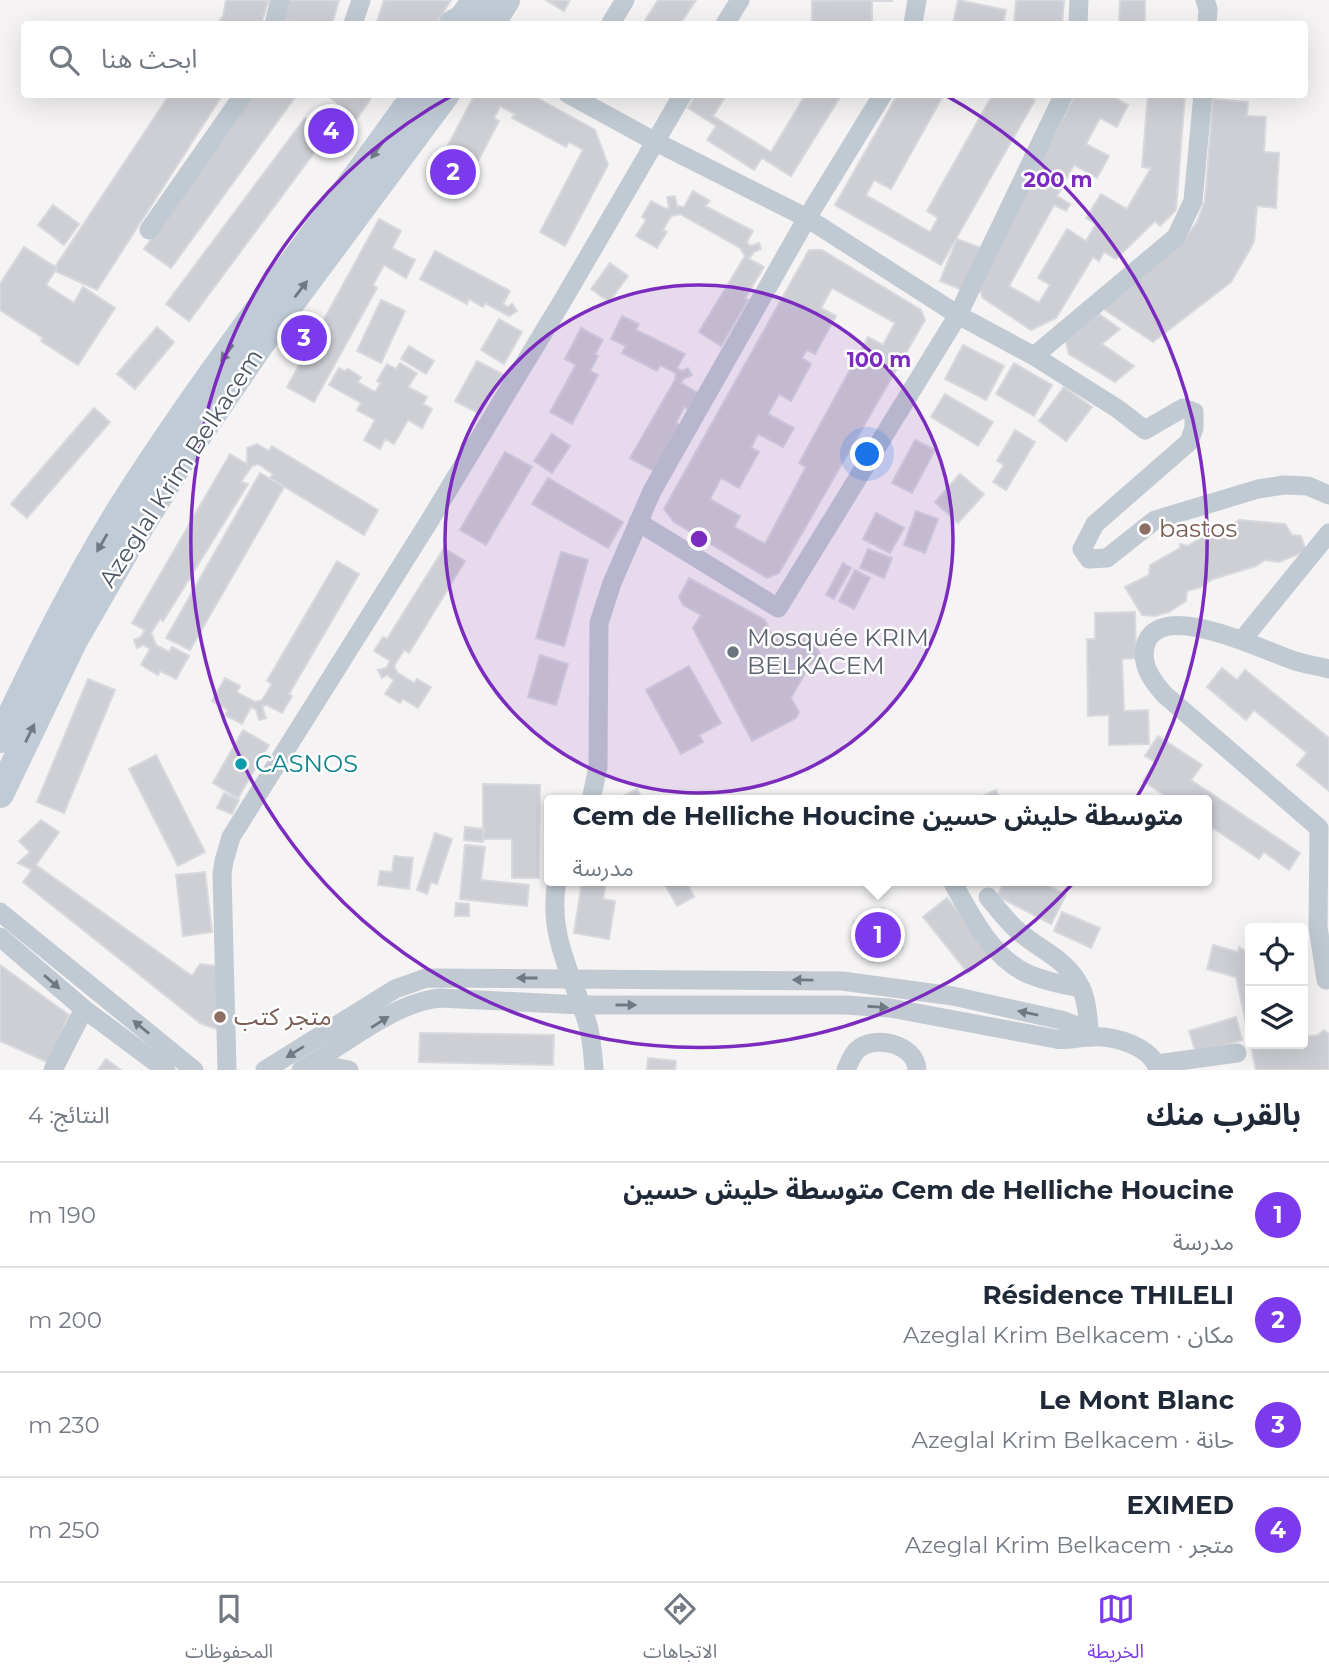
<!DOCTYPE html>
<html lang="ar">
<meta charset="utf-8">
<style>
body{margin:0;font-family:Montserrat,"Noto Sans Arabic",sans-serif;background:#f6f6f7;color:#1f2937;direction:rtl}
.controls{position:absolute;right:21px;bottom:21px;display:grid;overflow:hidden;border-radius:7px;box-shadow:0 7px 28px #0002}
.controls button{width:63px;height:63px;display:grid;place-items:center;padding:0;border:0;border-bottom:2px solid #e0e1e3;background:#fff;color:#1f2937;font:35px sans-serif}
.you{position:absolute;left:868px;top:455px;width:24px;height:24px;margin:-18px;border:5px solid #fff;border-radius:50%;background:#1a73e8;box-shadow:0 0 0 10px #1a73e833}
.badge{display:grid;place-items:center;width:46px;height:46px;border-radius:50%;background:#7c3aed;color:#fff;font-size:23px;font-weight:700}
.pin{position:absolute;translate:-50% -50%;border:4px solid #fff;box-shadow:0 2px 7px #0006}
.popup{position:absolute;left:544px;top:795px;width:668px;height:91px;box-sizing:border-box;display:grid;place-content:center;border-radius:7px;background:#fff;filter:drop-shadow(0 2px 5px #0005);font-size:23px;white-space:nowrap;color:#747a83}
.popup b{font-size:26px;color:#1f2937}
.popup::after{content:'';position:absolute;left:50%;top:100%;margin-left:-14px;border:14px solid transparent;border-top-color:#fff}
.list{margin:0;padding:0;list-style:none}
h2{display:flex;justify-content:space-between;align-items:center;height:91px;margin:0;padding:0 28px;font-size:30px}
h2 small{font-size:23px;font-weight:400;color:#747a83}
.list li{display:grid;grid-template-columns:46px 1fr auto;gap:21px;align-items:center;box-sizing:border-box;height:105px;padding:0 28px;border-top:2px solid #e0e1e3}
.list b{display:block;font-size:26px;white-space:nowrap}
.list p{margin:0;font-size:23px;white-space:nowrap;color:#747a83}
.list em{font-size:23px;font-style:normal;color:#747a83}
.icon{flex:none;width:38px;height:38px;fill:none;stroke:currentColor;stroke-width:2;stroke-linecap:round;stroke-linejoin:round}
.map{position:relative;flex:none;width:1329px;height:1070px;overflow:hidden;direction:ltr}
.search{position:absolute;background:#fff;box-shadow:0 7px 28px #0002;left:21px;right:21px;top:21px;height:77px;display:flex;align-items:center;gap:18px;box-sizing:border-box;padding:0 24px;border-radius:7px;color:#747a83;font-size:26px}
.sheet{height:511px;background:#fff}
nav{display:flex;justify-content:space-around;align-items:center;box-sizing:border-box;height:98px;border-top:2px solid #e0e1e3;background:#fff;font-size:19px;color:#747a83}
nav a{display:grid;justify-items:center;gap:4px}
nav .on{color:#7c3aed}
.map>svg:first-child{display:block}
.building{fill:#cdcfd5;stroke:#d7d9de;stroke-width:2;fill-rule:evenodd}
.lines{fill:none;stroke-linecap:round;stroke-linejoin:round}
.minor{stroke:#c1cad2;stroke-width:19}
.secondary{stroke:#c1cbd6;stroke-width:28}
.oneway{fill:#6e7984}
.oneway2{fill:#6e7983}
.ring{fill:none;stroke:#7b2cbf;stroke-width:3.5}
.education-dot{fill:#8d6e63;stroke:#fff;stroke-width:2.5}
.worship-dot{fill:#6b7280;stroke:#fff;stroke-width:2.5}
.culture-dot{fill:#0f9aa8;stroke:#fff;stroke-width:2.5}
.labels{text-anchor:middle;stroke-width:5;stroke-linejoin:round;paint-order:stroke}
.street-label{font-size:24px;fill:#4a5661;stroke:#fff}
.education-label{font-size:24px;fill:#785e54;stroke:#fff;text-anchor:start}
.worship-label{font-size:24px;fill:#5b616d;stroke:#fff;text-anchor:start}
.culture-label{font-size:24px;fill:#0d838f;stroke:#fff;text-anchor:start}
.centre{fill:#7b2cbf;stroke:#fff;stroke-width:3.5}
.ring-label{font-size:21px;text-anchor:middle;font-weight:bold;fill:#7b2cbf;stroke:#fff;stroke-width:5;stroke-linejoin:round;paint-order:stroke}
</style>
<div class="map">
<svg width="1329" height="1070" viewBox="0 0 1329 1070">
<rect width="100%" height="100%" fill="#f5f3f3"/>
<!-- building -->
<g class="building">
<polygon points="226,0 269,0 261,24 217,24 223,16"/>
<polygon points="287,0 339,0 332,24 298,24 281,19"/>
<polygon points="384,0 451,0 436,24 378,24 377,22"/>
<polygon points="546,0 570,0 564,11"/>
<polygon points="658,0 696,0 680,24 643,24"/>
<polygon points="861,0 893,1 872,1 872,24 812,24 812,1"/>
<polygon points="958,0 1006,10 1003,24 953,24"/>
<polygon points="1016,0 1064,0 1062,24 1014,24"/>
<polygon points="1120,0 1145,0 1145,22 1119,22"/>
<polygon points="170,94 223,94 97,290 53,270"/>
<polygon points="255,94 296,96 171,268 144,249"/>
<polygon points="325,94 374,94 349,130 332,118 341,106"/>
<polygon points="478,94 530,94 595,130 608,165 565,246 540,232 583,150 569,142 566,147 512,118 515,114 500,106 494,118 499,121 460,195 430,179 474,96"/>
<polygon points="696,94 727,94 713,116 771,152 806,94 842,94 791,176 762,158 754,170 707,140 716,126 688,108"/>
<polygon points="898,94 944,94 891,189 874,180 866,195 930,232 938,218 927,211 993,94 1026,94 1035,100 941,265 835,205"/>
<polygon points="1076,94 1108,94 1128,105 1117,127 1100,118 1086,144 1109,156 1097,178 1074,165 1057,196 1070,204 1066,211 1054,205 1009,286 1039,303 1050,285 1038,278 1067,229 1086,241 1096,224 1086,218 1101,194 1127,209 1151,168 1142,167 1148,94 1185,94 1176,210 1160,226 1155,221 1116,259 1104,252 1099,261 1093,257 1056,318 1031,330 983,298 976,281"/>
<polygon points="1213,99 1248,102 1247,116 1266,117 1264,152 1279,153 1276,208 1257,206 1254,242 1231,282 1153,342 1102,308 1183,241 1197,222 1205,200"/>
<polygon points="305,118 328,134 189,321 166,304"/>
<polygon points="693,191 710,201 705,206 753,231 747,242 750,246 759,243 761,249 754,252 749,259 764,267 745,298 748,300 721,346 699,332 745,256 740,248 680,214 671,216 663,230 667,232 657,248 636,236 646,220 642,217 651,201 666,209 669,208 667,197 675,196 677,206 684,207"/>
<polygon points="53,205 79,224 64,245 38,225"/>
<polygon points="379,219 401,231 392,248 415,260 406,278 384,265 373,285 377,288 314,402 287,387"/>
<polygon points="957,239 984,249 967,292 940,281"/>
<polygon points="24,247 57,268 46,285 74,303 83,287 115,308 78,365 41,341 43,338 0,310 0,284"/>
<path d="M809,250H822L921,310L925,320L779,573L767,578L674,522L664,509ZM832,288L895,323L883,345L868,337L799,463L806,467L765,544L734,527L740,516L710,499L721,478L739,488L759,452L751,448L758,434L783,447L794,428L768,414L779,394L791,401L811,364L802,358L807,350L815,354L836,316L821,308Z"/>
<polygon points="435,251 510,291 503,304 508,307 512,304 517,311 509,316 485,303 483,307 469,299 467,304 420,279"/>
<polygon points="610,263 628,276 609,302 591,289"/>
<polygon points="381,300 405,311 381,363 357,351"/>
<polygon points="1099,314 1120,329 1102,344 1134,366 1115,382 1069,354 1065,340"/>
<polygon points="622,316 639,324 636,330 685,354 677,368 682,371 688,368 692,375 683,379 681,383 698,393 688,409 684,407 676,423 681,426 655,472 630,458 675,380 676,373 660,365 657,371 622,353 626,346 611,339"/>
<polygon points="499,319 522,332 504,364 481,350"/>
<polygon points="157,327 174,342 135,389 117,374"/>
<polygon points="581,328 603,340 595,354 598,356 590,371 598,375 572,424 550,412 576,365 565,359"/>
<polygon points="963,345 1004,366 986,400 945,379"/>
<polygon points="409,346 434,361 426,374 401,359"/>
<polygon points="477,361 502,374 480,414 455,401"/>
<polygon points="400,363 417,373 408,387 427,397 423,404 432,409 422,428 408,420 394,444 385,439 380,449 364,440 375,420 357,410 361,403 329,385 339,368 344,371 348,369 361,377 358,382 375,392 381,383 377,381 387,364 396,369"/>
<polygon points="1014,363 1052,385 1034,416 996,394"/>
<polygon points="1064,387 1092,407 1066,441 1039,421"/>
<polygon points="945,394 993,422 978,446 931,417"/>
<polygon points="94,408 110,422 27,518 11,504"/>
<polygon points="1015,430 1035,442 1006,490 993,482 1004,465 997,461"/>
<polygon points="552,434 570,446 552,473 534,461"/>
<polygon points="915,440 935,450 912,493 892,483"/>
<polygon points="257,444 269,451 272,446 378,510 364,535 270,478 273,474 258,464 252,466 241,482 248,484 163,621 160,619 151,633 156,645 169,652 172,647 189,656 176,679 160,671 158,675 141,665 150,649 143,645 137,648 134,640 141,637 145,630 132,623 230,454 247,464 247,448"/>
<polygon points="505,452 532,467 486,545 460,530"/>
<polygon points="260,473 284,487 190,650 166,638"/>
<polygon points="960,474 984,494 958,523 935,502"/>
<polygon points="548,478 623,522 608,548 532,504"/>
<polygon points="916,511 938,519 925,553 904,545"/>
<polygon points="876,513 904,528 890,553 863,539"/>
<polygon points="1239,520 1285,524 1292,535 1301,536 1306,551 1279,562 1265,560 1256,566 1213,579 1201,587 1187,591 1186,601 1169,612 1155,616 1142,615 1125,587 1149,575 1150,565 1180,548 1180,544 1188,546 1204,535 1218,534"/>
<polygon points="444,548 465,561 409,653 404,650 394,666 398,673 414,683 417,679 431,687 418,708 403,699 400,703 385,694 394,680 387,675 382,678 378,670 386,668 390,661 374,651 383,637 387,639"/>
<polygon points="868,549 892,558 884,578 860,568"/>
<polygon points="561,552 588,560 564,646 536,638"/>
<polygon points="337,561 359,574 289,694 292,696 282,713 267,705 262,706 266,718 259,720 256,710 251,707 242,724 225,715 228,710 212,701 225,678 240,686 237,692 255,702 262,700 272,684 267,681"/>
<polygon points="843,563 851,568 834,599 826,595"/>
<polygon points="855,570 870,578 854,609 839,601"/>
<polygon points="689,578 765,620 773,637 787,644 800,637 815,645 820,654 815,661 810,664 791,698 799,712 796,718 752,741 693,628 701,615 683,605 679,597"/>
<polygon points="1135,612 1136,658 1122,659 1124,711 1148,710 1149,744 1109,745 1109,715 1088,716 1087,639 1095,639 1095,613"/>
<polygon points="540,655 568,664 556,705 528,697"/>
<polygon points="689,666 721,723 699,735 703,742 681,754 646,690"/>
<polygon points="1222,668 1237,680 1245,670 1329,738 1329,791 1297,765 1307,753 1254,710 1246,720 1207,687"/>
<polygon points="88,679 115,690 64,813 37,802"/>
<polygon points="243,730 269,745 238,798 213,783"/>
<polygon points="1158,736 1202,765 1191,780 1300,853 1289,870 1264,852 1259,859 1207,824 1207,800 1172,800 1143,781 1155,762 1145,756"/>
<polygon points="156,755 205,852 178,866 129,769"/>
<polygon points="483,784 540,785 539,878 512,878 512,839 483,839"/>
<polygon points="637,789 643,800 620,800 619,798"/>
<polygon points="996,790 1000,800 973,800"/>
<polygon points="224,793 239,800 232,814 217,808"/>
<polygon points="41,820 59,832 36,865 192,976 200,964 216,966 221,1015 216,1029 200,1023 23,882 32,870 18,863 30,852 19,841"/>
<polygon points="465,827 484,829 483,842 464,840"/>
<polygon points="435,833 452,839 437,884 431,882 427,894 417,890"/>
<polygon points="465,845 485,847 481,880 529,885 527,906 460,899"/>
<polygon points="394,856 413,858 409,889 378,885 380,871 392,872"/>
<polygon points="205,872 212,932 183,936 176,875"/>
<polygon points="582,881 606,881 603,899 615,901 609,939 574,933"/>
<polygon points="663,881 686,881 694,897 677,906"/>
<polygon points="1005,881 1040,881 1066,895 1051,924 997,896"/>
<polygon points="947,898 992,954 968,973 923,917"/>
<polygon points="456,903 469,904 469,916 455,916"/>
<polygon points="883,908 902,948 873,962 854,922"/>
<polygon points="1062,912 1100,928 1091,948 1054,931"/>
<polygon points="1213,945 1238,952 1239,947 1250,954 1250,1044 1303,1044 1303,1037 1318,1035 1324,1030 1329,1034 1329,1070 1256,1070 1236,977 1207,969"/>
<polygon points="0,965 69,1015 49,1063 0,1041"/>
<polygon points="1236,1017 1242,1040 1196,1053 1189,1031"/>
<polygon points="420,1033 554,1035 553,1065 419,1062"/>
<polygon points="648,1058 676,1061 675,1070 647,1070"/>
<polygon points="106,1059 121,1070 98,1070"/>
</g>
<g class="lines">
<!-- minor -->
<g class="minor">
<polyline points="1205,0 1208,9 1207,24"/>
<polyline points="611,23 625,0"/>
<polyline points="274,24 280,0"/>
<polyline points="353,24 361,0"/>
<polyline points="725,24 740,0"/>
<polyline points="913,24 917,0"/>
<polyline points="1078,24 1079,0"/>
<polyline points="568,94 654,141 807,218 958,315 1034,356 1118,409 1145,430 1183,408 1194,412 1194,428 1189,442 1095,524 1082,549 1089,559 1107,558 1155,520 1258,489 1284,485 1308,486 1329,495"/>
<polyline points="149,230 244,94"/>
<polyline points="1034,356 1176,237 1193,201 1203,94"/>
<polyline points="638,522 778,608 958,315 1064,94"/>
<polyline points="1242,640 1329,533"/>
<path d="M1329,669C1317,666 1304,664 1292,660C1265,651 1156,596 1145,647C1141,666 1153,682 1165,695L1319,828L1318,927L1326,980L1329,979"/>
<polyline points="591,800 598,767 599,623 612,583 652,491 807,218 883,94"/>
<path d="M557,881C547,934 572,974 587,1022C592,1038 593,1054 594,1070"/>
<path d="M952,881C970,914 992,958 1028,974C1045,981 1063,985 1081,988"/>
<path d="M988,897C997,908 1006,920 1017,930C1039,950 1068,959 1081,988C1088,1003 1088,1021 1090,1037"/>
<polyline points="0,912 194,1070"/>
<polyline points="0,937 84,1009 166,1070"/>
<polyline points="313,1063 349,1070"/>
<polyline points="1157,1064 1237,1053"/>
<polyline points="53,1070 84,1009"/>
<polyline points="227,1070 222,874 224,861 231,837 430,520 563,300 683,94"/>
<polyline points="265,1070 395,989 426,978 842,981 953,996 1061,1020 1077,1026 1090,1037"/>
<path d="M301,1070C341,1047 394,1002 440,998L581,1005H845L890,1008L1056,1039C1069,1041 1078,1037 1090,1037C1113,1035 1152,1046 1158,1070"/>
<path d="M846,1070C849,1063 852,1055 857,1050C875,1034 916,1044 917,1070"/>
</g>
<!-- secondary -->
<g class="secondary">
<polyline points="453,24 462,19 476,0"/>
<polyline points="491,24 506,0"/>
<path d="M0,739C37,661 75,583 121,509C212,365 318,233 416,94"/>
<polyline points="0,794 74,640 127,548 183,457 259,346 446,94"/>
</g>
</g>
<!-- one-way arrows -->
<defs><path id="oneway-solid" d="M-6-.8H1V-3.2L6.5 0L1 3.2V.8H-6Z" transform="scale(1.75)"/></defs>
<g class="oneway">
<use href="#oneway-solid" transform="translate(377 150) rotate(126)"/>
<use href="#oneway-solid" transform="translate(301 289) rotate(-53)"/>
<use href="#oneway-solid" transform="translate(227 353) rotate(127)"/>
<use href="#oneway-solid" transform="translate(102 543) rotate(120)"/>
<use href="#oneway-solid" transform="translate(30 733) rotate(-64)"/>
</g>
<g class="oneway2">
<use href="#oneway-solid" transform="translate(527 978) rotate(-180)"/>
<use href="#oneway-solid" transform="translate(803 980) rotate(-179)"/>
<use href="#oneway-solid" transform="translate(52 982) rotate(41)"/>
<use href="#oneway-solid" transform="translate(626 1005)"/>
<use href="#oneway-solid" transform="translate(878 1007) rotate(4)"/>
<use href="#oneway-solid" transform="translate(1028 1013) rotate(-168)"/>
<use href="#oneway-solid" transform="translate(380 1022) rotate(-32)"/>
<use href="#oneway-solid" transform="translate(141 1027) rotate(-141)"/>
<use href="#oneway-solid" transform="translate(295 1052) rotate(148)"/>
</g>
<!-- distance rings -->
<circle cx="699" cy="539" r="254" fill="#7b2cbf" fill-opacity=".12"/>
<g class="ring">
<circle cx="699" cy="539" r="254"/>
<path d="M945 95A508 508 0 1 1 453 95"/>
</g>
<!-- markers -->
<g class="education-dot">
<circle cx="1145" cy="529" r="7"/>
<circle cx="220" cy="1017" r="7"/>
</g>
<circle class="worship-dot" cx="733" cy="652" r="7"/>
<circle class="culture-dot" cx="241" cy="764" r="7"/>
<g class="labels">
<!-- street labels -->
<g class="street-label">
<text transform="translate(181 468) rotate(-57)" y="8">Azeglal Krim Belkacem</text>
</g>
<!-- education labels -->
<g class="education-label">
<text x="1159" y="537">bastos</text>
<text x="234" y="1025">متجر كتب</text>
</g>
<!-- worship labels -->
<g class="worship-label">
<text x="747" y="646">Mosquée KRIM<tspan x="747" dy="28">BELKACEM</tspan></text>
</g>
<!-- culture labels -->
<g class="culture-label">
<text x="255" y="772">CASNOS</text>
</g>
</g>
<circle cx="699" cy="539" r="10" class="centre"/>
<g class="ring-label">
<text x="1058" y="187">200 m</text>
<text x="879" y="367">100 m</text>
</g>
</svg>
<div class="controls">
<button><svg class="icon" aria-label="locate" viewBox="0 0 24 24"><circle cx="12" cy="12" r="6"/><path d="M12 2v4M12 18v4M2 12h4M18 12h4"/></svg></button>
<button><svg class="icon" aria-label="layers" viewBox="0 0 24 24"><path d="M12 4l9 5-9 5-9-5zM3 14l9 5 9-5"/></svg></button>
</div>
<div class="you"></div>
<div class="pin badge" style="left:878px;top:935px">1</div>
<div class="popup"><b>Cem de Helliche Houcine متوسطة حليش حسين</b>مدرسة</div>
<div class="pin badge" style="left:453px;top:172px">2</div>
<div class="pin badge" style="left:304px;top:338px">3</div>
<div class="pin badge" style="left:331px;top:131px">4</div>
<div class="search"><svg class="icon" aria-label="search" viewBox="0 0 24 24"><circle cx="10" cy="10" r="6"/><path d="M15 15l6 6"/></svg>ابحث هنا</div>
</div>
<section class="sheet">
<h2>بالقرب منك<small>النتائج: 4</small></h2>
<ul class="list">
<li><span class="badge">1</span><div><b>Cem de Helliche Houcine متوسطة حليش حسين</b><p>مدرسة</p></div><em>190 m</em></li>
<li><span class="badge">2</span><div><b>Résidence THILELI</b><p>مكان · Azeglal Krim Belkacem</p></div><em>200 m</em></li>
<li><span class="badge">3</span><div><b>Le Mont Blanc</b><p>حانة · Azeglal Krim Belkacem</p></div><em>230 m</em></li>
<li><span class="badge">4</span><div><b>EXIMED</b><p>متجر · Azeglal Krim Belkacem</p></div><em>250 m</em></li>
</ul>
</section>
<nav>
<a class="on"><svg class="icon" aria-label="map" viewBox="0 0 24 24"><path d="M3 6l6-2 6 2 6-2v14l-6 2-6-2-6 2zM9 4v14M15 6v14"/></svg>الخريطة</a>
<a><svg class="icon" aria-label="directions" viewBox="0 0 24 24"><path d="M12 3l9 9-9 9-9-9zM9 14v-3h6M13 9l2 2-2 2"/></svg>الاتجاهات</a>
<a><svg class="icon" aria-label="saved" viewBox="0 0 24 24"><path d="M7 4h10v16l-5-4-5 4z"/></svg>المحفوظات</a>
</nav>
